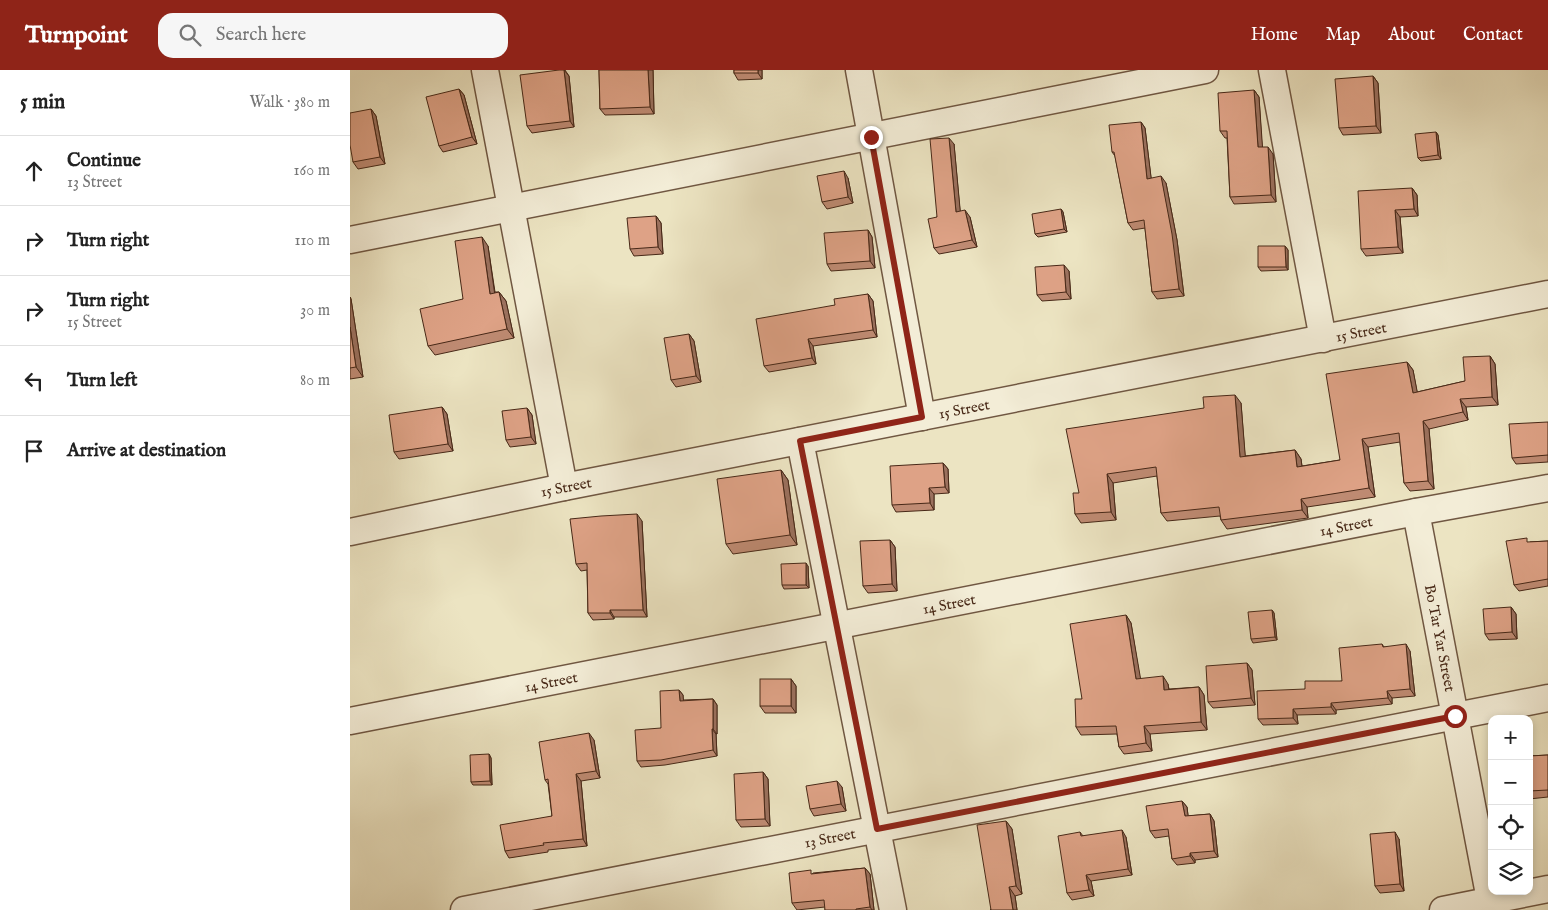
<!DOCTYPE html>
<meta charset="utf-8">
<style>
body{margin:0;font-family:"IM FELL English",serif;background:#f6f6f6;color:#222}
.controls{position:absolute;right:15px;bottom:15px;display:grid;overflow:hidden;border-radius:10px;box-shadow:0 2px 8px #0003}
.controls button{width:45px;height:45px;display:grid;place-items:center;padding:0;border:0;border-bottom:1px solid #e0e0e0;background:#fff;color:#222;font:25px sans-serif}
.stop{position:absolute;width:15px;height:15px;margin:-11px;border:4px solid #8f2418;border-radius:50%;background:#fff}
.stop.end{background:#8f2418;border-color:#fff;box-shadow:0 1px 5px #0008}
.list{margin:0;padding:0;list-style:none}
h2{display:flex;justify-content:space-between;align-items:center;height:65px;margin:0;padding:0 20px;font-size:21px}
h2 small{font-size:16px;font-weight:400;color:#767676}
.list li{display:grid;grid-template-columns:32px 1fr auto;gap:15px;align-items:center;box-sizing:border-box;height:70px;padding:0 20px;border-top:1px solid #e0e0e0}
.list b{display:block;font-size:19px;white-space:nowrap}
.list p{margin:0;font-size:16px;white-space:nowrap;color:#767676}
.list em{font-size:16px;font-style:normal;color:#767676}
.icon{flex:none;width:28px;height:28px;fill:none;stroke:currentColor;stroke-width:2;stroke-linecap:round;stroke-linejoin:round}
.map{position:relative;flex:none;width:1198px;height:840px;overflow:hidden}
header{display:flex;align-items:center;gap:30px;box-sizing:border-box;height:70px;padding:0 25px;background:#8f2418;color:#fff}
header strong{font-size:24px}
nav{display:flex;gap:28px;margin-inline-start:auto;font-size:18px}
.search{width:350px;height:45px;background:#f6f6f6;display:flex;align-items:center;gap:12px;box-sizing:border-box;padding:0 18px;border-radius:15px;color:#767676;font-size:19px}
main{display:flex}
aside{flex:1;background:#fff}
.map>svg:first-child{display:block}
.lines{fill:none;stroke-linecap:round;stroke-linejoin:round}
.street-casing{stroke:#705742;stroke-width:29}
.street{stroke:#f3edd7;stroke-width:26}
.wall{fill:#bf8b73;stroke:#472817}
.shaded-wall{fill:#9b715e;stroke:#472817}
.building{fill:#dea286;stroke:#472817}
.route{stroke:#8f2418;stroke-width:6}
.labels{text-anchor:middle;stroke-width:4;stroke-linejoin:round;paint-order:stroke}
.street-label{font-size:15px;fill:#472817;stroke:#f3edd7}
</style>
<header>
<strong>Turnpoint</strong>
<div class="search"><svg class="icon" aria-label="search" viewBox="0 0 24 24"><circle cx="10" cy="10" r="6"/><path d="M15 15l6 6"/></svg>Search here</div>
<nav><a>Home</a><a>Map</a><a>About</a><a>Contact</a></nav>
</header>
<main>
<aside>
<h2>5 min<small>Walk · 380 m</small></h2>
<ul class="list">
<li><svg class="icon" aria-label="ahead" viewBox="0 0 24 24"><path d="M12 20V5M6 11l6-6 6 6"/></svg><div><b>Continue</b><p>13 Street</p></div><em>160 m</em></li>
<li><svg class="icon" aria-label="right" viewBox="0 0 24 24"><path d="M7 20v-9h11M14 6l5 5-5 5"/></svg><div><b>Turn right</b></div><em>110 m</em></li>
<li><svg class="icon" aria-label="right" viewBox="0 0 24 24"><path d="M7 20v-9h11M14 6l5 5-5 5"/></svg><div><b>Turn right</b><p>15 Street</p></div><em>30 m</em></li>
<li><svg class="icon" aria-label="left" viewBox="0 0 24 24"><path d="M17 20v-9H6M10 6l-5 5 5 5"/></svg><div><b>Turn left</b></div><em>80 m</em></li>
<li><svg class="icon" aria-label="arrive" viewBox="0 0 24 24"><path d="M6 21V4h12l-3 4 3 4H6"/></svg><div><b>Arrive at destination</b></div></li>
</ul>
</aside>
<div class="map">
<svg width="1198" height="840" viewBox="0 0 1198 840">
<rect width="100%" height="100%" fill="#ece4c2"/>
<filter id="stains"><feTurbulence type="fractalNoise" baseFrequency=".004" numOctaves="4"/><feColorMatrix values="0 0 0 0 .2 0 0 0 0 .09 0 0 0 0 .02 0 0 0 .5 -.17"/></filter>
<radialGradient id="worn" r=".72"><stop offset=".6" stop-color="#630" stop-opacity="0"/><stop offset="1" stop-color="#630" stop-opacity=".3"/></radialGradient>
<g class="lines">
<!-- street casing -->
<g class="street-casing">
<g id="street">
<polyline points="135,0 214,417"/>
<polyline points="509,0 572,347"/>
<polyline points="922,0 973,269"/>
<polyline points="0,170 855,0"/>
<polyline points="450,371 543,840"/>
<polyline points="1066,442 1142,840"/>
<polyline points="0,462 214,417 1198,224"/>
<polyline points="0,651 1066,442 1198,418"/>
<polyline points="114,840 1198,628"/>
<polyline points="1093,840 1198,819"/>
</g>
</g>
<!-- street -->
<use href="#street" class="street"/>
</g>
<!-- wall -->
<g class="wall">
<polygon points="209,0 215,0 219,6 224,57 182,63 177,56"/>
<polygon points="249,0 303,0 304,44 255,45 250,39"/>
<polygon points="384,0 412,0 412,9 388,10 384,3"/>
<polygon points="1023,6 1028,13 1031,63 993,65 989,58"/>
<polygon points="109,19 114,25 127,74 93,82 89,76"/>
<polygon points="904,20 909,27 912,77 923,84 926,132 884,134 880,127 877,68 875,68 870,61"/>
<polygon points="21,39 26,46 35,94 8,99 3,92"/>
<polygon points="791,52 795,58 801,108 816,113 827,170 834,226 807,229 802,222 795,158 783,160 778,153 765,86 762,82"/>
<polygon points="1086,62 1088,65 1091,89 1071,91 1068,88"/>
<polygon points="604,74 610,141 620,147 627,177 589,184 584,178 587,147"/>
<polygon points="498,108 503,133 477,139 472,132"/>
<polygon points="1062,118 1067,125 1068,146 1050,147 1053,183 1016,186 1011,179"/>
<polygon points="711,139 713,142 717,162 688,167 685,164"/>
<polygon points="306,146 311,153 313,184 284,186 280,179"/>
<polygon points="518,160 522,167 525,198 481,201 477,194"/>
<polygon points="138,176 145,222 149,222 156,231 164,268 85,285 78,276 113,229"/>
<polygon points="935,176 938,180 938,200 911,201 908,197"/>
<polygon points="719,201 721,229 692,231 687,225"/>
<polygon points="518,224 523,231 527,267 463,276 466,294 419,302 414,296 485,235"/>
<polygon points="0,227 1,229 13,307 0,309"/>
<polygon points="339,264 344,271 351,312 326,317 321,310"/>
<polygon points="1140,286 1145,294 1148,335 1116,337 1118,350 1079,359 1084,419 1060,421 1054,413 1050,372 1018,377 1025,427 957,437 958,448 877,459 871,450 870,446 817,451 811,443 807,406 763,413 766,450 731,453 725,444 729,423 854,338 891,333 895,386 945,380 951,389 952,396 990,390 1057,292 1063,300 1067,322 1115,311"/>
<polygon points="92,337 97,344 103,381 49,389 44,382"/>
<polygon points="177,338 182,345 186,374 160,377 156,370"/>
<polygon points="1198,352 1198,392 1166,394 1162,388"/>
<polygon points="593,393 598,399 599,423 584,424 584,440 546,442 542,435"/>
<polygon points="431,400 438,410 447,475 383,484 376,474"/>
<polygon points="292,451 297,547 264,547 264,549 243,550 238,543 237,500 231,501 226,494"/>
<polygon points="540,470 545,477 547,521 518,523 513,516"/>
<polygon points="1198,471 1198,516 1169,521 1164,515 1180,472"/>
<polygon points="458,496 459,518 434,519 432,515"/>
<polygon points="1161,537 1166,544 1167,569 1139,570 1135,564"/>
<polygon points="922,540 924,543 927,570 903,573 901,569"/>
<polygon points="776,545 781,553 790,609 818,614 819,619 849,617 854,625 857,660 800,664 802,681 774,684 769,677 767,664 731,665 726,657 732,629"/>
<polygon points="1032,574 1034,577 1060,581 1065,626 1042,628 1042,634 986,640 986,644 947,645 948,654 913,655 908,649 955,619 992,611"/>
<polygon points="897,593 902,600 905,635 863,638 858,632"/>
<polygon points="441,609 446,616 446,643 415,643 410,636"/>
<polygon points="329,620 333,625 333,630 363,629 367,635 367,664 366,664 367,686 315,695 291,697 287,691 311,658"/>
<polygon points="244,670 250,708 231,711 237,776 198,780 198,782 159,788 155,781 202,746 198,714 195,710"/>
<polygon points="139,684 141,688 142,715 123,715 121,712"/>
<polygon points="1198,685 1198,727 1179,729 1179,686"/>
<polygon points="413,702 418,709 420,756 391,757 386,750"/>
<polygon points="492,717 496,741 464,746 460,739"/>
<polygon points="832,731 837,737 838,746 860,744 864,751 868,787 845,790 845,793 827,795 822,789 819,766 805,768 800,761"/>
<polygon points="656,751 662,759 672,824 665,826 667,840 640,840 641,840"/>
<polygon points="730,762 733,766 776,767 782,805 741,811 744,826 722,830 717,823"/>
<polygon points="1049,769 1054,821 1030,823 1025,816"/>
<polygon points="515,798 520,804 524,840 475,840 475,837 447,840 442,833 463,803"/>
</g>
<!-- shaded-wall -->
<g class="shaded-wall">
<polygon points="214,0 219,6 224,57 220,51"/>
<polygon points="298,0 303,0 304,44 300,37"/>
<polygon points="408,0 412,0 412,9 408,3"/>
<polygon points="1023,6 1028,13 1031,63 1026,56"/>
<polygon points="109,19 114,25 127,74 122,67"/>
<polygon points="904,20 909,27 913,84 908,77"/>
<polygon points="21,39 26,46 35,94 30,87"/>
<polygon points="791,52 795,58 802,115 797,109"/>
<polygon points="1086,62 1088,65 1091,89 1088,85"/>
<polygon points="599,68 604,74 611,149 606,142"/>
<polygon points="918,77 923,84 926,132 921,125"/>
<polygon points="494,101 498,108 503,133 498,127"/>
<polygon points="811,106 816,113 827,170 834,226 829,219"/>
<polygon points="1062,118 1067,125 1068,146 1064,139"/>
<polygon points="711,139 713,142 717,162 714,159"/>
<polygon points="615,140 620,147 627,177 622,170"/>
<polygon points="1045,140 1050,147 1053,183 1048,177"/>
<polygon points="306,146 311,153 313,184 308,177"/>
<polygon points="518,160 522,167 525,198 520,191"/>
<polygon points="132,167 138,176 146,233 140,224"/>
<polygon points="935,176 938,180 938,200 936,197"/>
<polygon points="714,195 719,201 721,229 716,222"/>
<polygon points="149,222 156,231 164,268 157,259"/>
<polygon points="518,224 523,231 527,267 523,260"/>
<polygon points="0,227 1,229 13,307 6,297 0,257"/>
<polygon points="339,264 344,271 351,312 346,306"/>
<polygon points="458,269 463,276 466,294 462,288"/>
<polygon points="1140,286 1145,294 1148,335 1142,327"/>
<polygon points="1057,292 1063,300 1069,331 1063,323"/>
<polygon points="885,325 891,333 896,395 890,387"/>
<polygon points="1110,329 1116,337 1118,350 1113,342"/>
<polygon points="92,337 97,344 103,381 98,374"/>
<polygon points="177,338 182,345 186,374 181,367"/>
<polygon points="1073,351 1079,359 1084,419 1078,411"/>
<polygon points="1012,369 1018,377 1025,427 1019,418"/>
<polygon points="945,380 951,389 953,405 947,397"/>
<polygon points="593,393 598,399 599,423 595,417"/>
<polygon points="431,400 438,410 447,475 440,465"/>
<polygon points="757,404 763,413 766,450 761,442"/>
<polygon points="579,418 584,424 584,440 580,433"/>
<polygon points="951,429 957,437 958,448 952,440"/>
<polygon points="287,444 292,451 297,547 293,540"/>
<polygon points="540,470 545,477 547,521 542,514"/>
<polygon points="456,493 458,496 459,518 456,515"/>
<polygon points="1161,537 1166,544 1167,569 1162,562"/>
<polygon points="260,540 264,547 264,549 260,543"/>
<polygon points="922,540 924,543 927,570 925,567"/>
<polygon points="776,545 781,553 792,617 786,609"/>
<polygon points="1056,574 1060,581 1065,626 1060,619"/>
<polygon points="897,593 902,600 905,635 901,628"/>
<polygon points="813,606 818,614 820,628 814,620"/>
<polygon points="441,609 446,616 446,643 441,636"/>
<polygon points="849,617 854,625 857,660 851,652"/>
<polygon points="329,620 333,625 334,636 330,631"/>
<polygon points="1037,621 1042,628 1042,634 1038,628"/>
<polygon points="363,629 367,635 367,664 363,659"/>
<polygon points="981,633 986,640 986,644 981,637"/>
<polygon points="943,639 947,645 948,654 943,648"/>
<polygon points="794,656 800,664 802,681 796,673"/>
<polygon points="362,659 366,664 367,686 363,680"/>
<polygon points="239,663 244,670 250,708 246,701"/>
<polygon points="139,684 141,688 142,715 140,711"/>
<polygon points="413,702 418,709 420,756 415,749"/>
<polygon points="226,704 231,711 237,776 233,769"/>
<polygon points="487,711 492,717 496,741 491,734"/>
<polygon points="832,731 837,737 839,753 835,746"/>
<polygon points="860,744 864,751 868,787 864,781"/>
<polygon points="656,751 662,759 672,824 666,816"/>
<polygon points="772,760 776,767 782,805 778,799"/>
<polygon points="1045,762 1049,769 1054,821 1050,814"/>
<polygon points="840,783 845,790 845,793 840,786"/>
<polygon points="515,798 520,804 524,840 522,840 520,837"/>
<polygon points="736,805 741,811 744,826 739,820"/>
<polygon points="659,817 665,826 667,840 663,840"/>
</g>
<!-- building -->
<g class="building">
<polygon points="209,0 214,0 220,51 177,56 170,5"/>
<polygon points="249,0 298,0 300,37 250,39"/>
<rect x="384" y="0" width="24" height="3"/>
<polygon points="1023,6 1026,56 989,58 985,9"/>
<polygon points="109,19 122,67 89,76 76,27"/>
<polygon points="904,20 908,77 918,77 921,125 880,127 877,61 870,61 868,23"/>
<polygon points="21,39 30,87 3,92 0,75 0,43"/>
<polygon points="791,52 797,109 811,106 822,164 829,219 802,222 794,150 778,153 764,82 762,82 759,55"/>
<polygon points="1086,62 1088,85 1068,88 1065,64"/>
<polygon points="599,68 606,142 615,140 622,170 584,178 578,149 587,147 580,69"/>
<polygon points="494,101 498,127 472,132 467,106"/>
<polygon points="1062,118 1064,139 1045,140 1048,177 1011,179 1008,121"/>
<polygon points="711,139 714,159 685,164 682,144"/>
<polygon points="306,146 308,177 280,179 277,148"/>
<polygon points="518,160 520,191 477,194 474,163"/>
<polygon points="132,167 140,224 149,222 157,259 78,276 70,239 113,229 105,171"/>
<polygon points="908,176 935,176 936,197 908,197"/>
<polygon points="714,195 716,222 687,225 685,197"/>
<polygon points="518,224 523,260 458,269 462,288 414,296 406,249 485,235 484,229"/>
<polygon points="0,257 6,297 0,298"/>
<polygon points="339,264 346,306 321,310 314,268"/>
<polygon points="1140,286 1142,327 1110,329 1113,342 1073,351 1078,411 1054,413 1049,363 1012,369 1019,418 951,429 952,440 871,450 869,437 811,443 806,397 757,404 761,442 725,444 723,423 729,423 716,359 854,338 853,327 885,325 890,387 945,380 947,397 990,390 976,304 1057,292 1063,323 1115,311 1113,287"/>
<polygon points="92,337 98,374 44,382 39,345"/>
<polygon points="177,338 181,367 156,370 152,341"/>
<polygon points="1198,352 1198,385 1162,388 1159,354"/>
<polygon points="593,393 595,417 579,418 580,433 542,435 540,396"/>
<polygon points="431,400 440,465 376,474 367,409"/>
<polygon points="287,444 293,540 260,540 260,543 238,543 237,493 226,494 220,449 251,446"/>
<polygon points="1177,468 1177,472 1198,471 1198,509 1164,515 1156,471"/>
<polygon points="540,470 542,514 513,516 510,471"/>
<polygon points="456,493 456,515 432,515 431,494"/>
<polygon points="1161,537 1162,562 1135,564 1133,539"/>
<polygon points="922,540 925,567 901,569 898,542"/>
<polygon points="776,545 786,609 813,606 814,620 849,617 851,652 794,656 796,673 769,677 766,656 726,657 725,629 732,629 720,554"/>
<polygon points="1032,574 1033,577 1056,574 1060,619 1037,621 1038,628 981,633 981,637 943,639 943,648 908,649 907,621 955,619 955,611 992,611 989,578"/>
<polygon points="897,593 901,628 858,632 856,596"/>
<rect x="410" y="609" width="31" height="27"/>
<polygon points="329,620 330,631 363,629 363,659 362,659 363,680 311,690 287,691 285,660 311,658 310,621"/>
<polygon points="239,663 246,701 226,704 233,769 193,773 194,775 155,781 150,755 202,746 198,709 195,710 189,672"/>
<polygon points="139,684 140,711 121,712 120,685"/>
<polygon points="1198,685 1198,720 1179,721 1179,686"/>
<polygon points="413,702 415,749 386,750 384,704"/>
<polygon points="487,711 491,734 460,739 456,716"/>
<polygon points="832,731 835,746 860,744 864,781 840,783 840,786 822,789 818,759 800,761 796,736"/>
<polygon points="656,751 666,816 659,817 663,840 640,840 641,840 627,755"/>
<polygon points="772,760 778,799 736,805 739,820 717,823 708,766 730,762 731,766"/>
<polygon points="1045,762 1050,814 1025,816 1020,764"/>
<polygon points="515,798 520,837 506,839 506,840 475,840 474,830 442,833 439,803 461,800 461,804"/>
</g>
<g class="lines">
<!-- route -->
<polyline class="route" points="521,67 572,347 450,371 527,759 1105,646"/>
</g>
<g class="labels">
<!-- street labels -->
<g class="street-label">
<text transform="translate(1011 262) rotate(-11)" y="5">15 Street</text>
<text transform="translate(614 339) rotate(-11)" y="5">15 Street</text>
<text transform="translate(216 417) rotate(-11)" y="5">15 Street</text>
<text transform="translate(996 456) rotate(-11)" y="5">14 Street</text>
<text transform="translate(599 534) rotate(-11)" y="5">14 Street</text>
<text transform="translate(1090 568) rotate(79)" y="5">Bo Tar Yar Street</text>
<text transform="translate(201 612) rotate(-11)" y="5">14 Street</text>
<text transform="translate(480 768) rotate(-11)" y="5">13 Street</text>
</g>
</g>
<rect width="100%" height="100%" filter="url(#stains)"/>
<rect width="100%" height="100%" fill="url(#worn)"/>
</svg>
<div class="controls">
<button>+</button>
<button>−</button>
<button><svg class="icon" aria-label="locate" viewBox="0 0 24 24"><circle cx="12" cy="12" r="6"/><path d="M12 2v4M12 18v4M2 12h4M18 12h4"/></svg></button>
<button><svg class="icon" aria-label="layers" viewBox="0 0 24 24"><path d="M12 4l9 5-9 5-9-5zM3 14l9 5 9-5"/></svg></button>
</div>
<div class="stop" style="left:1105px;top:646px"></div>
<div class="stop end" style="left:521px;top:67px"></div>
</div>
</main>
